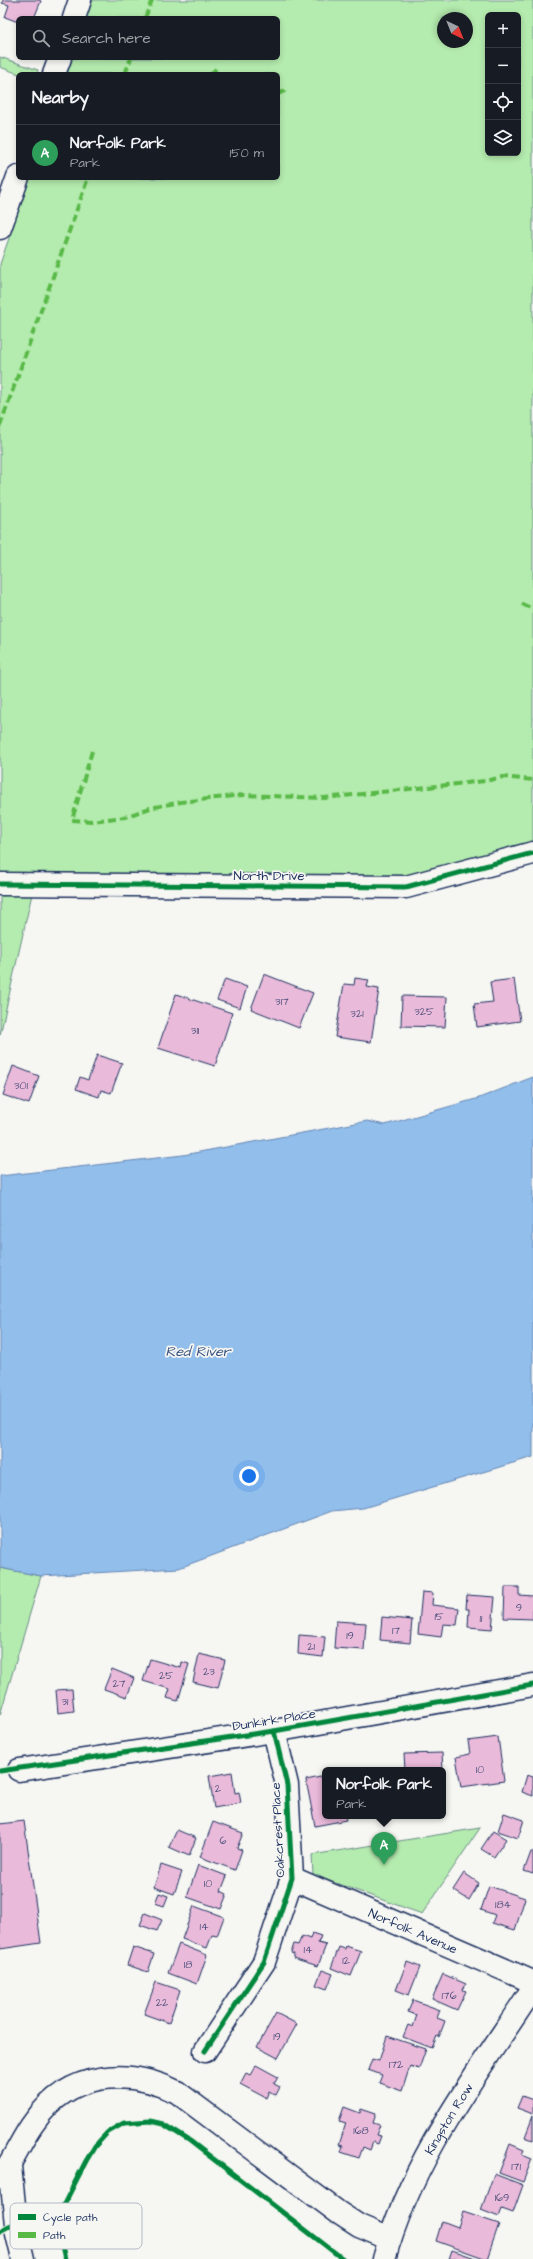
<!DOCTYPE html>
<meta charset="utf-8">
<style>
body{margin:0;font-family:"Architects Daughter",sans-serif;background:#242831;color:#f1f3f6}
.controls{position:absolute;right:12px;top:12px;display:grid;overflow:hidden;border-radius:6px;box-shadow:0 2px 6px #0003}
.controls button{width:36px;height:36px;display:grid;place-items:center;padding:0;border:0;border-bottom:1px solid #363941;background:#171b24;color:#f1f3f6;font:20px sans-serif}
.compass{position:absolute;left:437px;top:12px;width:36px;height:36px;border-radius:50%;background:#171b24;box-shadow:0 2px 6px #0003;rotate:137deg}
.you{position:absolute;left:249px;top:1476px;width:14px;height:14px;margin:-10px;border:3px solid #fff;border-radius:50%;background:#1a73e8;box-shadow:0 0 0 6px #1a73e833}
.badge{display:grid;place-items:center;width:26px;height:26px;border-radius:50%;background:#1f6fb2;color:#fff;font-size:13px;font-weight:700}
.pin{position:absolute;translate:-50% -33px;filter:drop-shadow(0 1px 2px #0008)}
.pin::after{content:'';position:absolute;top:21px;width:14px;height:12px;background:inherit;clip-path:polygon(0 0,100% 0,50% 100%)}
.popup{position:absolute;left:322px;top:1767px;width:124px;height:52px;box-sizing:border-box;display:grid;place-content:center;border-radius:6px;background:#171b24;filter:drop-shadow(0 1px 3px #0005);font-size:13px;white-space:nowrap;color:#9ea1a6}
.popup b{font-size:15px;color:#f1f3f6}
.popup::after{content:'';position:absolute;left:50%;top:100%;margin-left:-8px;border:8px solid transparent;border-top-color:#171b24}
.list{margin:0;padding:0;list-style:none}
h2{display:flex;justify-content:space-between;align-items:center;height:52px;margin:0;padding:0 16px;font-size:17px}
h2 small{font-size:13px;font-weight:400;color:#9ea1a6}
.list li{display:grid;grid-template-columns:26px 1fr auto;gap:12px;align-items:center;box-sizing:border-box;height:56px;padding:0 16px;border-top:1px solid #363941}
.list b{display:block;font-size:15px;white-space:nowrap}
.list p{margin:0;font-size:13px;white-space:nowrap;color:#9ea1a6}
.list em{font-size:13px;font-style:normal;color:#9ea1a6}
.icon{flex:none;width:22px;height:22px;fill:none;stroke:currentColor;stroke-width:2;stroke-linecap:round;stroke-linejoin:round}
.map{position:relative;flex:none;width:533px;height:2259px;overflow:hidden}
.search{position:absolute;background:#171b24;box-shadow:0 2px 6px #0003;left:16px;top:16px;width:264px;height:44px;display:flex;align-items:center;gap:10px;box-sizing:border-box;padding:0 14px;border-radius:6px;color:#9ea1a6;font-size:15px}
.panel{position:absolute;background:#171b24;box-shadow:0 2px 6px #0003;left:16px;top:72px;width:264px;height:108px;border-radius:6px}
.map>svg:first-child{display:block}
.green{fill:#b4ebae;stroke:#688d86;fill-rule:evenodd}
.water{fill:#92beeb;stroke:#6285b3}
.building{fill:#eabada;stroke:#1b2f5e}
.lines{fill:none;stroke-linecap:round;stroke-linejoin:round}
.minor-casing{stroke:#1b2f5e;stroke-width:25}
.major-casing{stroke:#1b2f5e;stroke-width:25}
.minor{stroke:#f6f6f2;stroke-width:22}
.major{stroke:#f6f6f2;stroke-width:22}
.quiet{stroke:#58b947;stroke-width:4;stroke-dasharray:8 4;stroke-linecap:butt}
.cycleway-casing{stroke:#f6f6f2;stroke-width:8}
.cycleway{stroke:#00873e;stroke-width:5}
.labels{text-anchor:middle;stroke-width:3.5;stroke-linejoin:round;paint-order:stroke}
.number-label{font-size:11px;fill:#4f527d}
.street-label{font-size:13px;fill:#1b2f5e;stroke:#f6f6f2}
.water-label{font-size:14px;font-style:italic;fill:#395381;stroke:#f6f6f2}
.key{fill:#f6f6f2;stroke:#b4bac6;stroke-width:1}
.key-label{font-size:11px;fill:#1b2f5e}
</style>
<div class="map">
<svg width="533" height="2259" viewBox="0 0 533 2259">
<rect width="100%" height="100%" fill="#f6f6f2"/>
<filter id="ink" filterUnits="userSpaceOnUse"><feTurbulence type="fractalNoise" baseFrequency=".025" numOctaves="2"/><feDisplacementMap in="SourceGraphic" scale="8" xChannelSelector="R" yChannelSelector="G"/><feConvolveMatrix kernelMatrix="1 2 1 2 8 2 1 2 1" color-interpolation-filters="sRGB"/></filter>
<g filter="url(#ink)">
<!-- green -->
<g class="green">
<path d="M93,0H533V853L406,887L0,882V264L30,178H278V74H67L72,58H278V18H86ZM488,15H518V153H488ZM443,18H467V42H443Z"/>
<polygon points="0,57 38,70 37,74 19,74 0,67"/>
<polygon points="32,894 0,1035 0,895"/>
<polygon points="0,1568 41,1576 0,1715"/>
<polygon points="480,1828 422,1914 313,1875 312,1855"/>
</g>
<!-- water -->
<polygon class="water" points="533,1077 533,1457 363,1508 332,1511 179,1568 41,1576 0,1568 0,1176 183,1155 367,1121 385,1125 479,1098"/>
<!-- building -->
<g class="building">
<polygon points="3,0 39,0 41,1 34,18 18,18 18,22 5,17 9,5 2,3"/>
<polygon points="264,974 313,993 299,1028 251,1009"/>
<polygon points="355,978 369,980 367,987 379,989 371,1042 335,1037 344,984 354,985"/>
<polygon points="225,979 247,987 240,1008 217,1000"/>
<polygon points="514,979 520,1021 477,1027 474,1004 493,1002 490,982"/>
<polygon points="176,994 232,1013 215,1066 158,1048"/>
<polygon points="402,996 447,997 445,1027 401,1026"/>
<polygon points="97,1055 122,1063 111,1093 101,1090 99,1097 76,1089 80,1077 88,1080"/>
<polygon points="13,1066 39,1076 29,1104 3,1095"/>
<polygon points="505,1587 519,1587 519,1595 533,1596 533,1619 504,1618"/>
<polygon points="422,1592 433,1593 432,1605 459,1608 457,1625 443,1624 441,1637 418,1634"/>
<polygon points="467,1595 495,1597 492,1629 468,1627 469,1609 466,1609"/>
<polygon points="382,1617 412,1620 410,1643 380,1640"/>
<polygon points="336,1621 366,1623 364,1650 334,1648"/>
<polygon points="299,1635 325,1637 323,1657 298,1654"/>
<polygon points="199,1654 225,1660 218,1688 193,1682"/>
<polygon points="150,1659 181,1668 182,1662 189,1664 178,1701 167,1698 170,1689 143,1681"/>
<polygon points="112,1669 134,1678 127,1697 104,1689"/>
<polygon points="72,1689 74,1711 58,1713 56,1690"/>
<polygon points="498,1737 504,1781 461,1787 456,1757 470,1754 468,1741"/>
<polygon points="442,1753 443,1770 405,1770 404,1754"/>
<polygon points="232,1772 235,1793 239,1792 241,1803 214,1808 209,1776"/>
<polygon points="527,1775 533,1777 533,1796 522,1792"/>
<polygon points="325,1776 325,1816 345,1816 346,1820 315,1826 306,1780"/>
<polygon points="504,1813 524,1820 518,1838 498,1831"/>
<polygon points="24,1821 41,1943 0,1949 0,1824"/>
<polygon points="213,1822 243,1833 237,1848 242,1850 235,1870 200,1857"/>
<polygon points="177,1830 196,1838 189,1856 169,1847"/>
<polygon points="493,1831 506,1839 494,1857 481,1849"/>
<polygon points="531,1852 533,1852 533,1874 524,1871"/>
<polygon points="161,1865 182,1872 174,1894 154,1887"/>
<polygon points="198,1865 227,1876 221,1891 227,1894 221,1909 187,1897"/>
<polygon points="464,1873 479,1883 469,1900 453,1890"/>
<polygon points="489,1886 525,1898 515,1930 492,1923 495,1915 481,1910"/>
<polygon points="159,1893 168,1896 164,1906 155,1903"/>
<polygon points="194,1906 224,1917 217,1936 212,1935 207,1948 182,1939"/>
<polygon points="145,1913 162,1920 157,1931 140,1925"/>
<polygon points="312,1933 321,1936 318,1943 326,1945 318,1966 293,1958 294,1954 291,1953 294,1944 298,1945 302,1936 310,1939"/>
<polygon points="179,1944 207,1955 197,1984 168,1973"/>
<polygon points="346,1946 361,1951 351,1976 331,1968 339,1947 345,1949"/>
<polygon points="133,1947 154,1954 148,1972 127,1965"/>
<polygon points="407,1962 420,1967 409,1995 396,1990"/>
<polygon points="322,1970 333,1974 327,1989 316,1985"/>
<polygon points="443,1974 466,1984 463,1990 466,1991 457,2010 432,1999"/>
<polygon points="156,1982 180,1990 169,2023 144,2014"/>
<polygon points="413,2000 440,2010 437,2018 445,2021 439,2037 437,2036 432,2048 403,2037 408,2025 413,2027 417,2015 408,2012"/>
<polygon points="276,2013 297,2024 278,2058 257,2047"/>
<polygon points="387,2036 426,2049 419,2069 410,2066 402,2091 379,2083 382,2075 368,2070 372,2059 379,2061"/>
<polygon points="256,2065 278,2077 274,2084 280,2087 276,2095 269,2091 266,2098 240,2084 246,2073 250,2075"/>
<polygon points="522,2096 533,2100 533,2114 517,2108"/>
<polygon points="344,2107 360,2113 361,2109 376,2114 373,2123 380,2125 376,2135 381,2136 378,2144 373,2142 370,2150 363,2147 359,2158 341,2152 343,2146 339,2145 346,2123 339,2121"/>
<polygon points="533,2116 533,2140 525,2137"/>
<polygon points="510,2144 524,2150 522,2155 532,2159 523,2182 499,2173"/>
<polygon points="494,2174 523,2185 513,2213 502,2209 499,2217 481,2210"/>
<polygon points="463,2212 499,2224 487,2259 436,2241 442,2221 458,2227"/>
<polygon points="452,2250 478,2259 449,2259"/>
</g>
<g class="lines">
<!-- minor casing -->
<g class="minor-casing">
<g id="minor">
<polyline points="74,18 80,0"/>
<polyline points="54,74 60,58"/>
<polyline points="0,228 18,177"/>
<polyline points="0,884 406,887 533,853"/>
<polyline points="19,1770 274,1731 533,1685"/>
<path id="s1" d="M292,1878L533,1982"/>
<polyline points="205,2051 264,1962 292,1878 287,1785 274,1731"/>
<path id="s2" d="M384,2259C412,2158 477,2074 533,1988"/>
</g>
</g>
<!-- major casing -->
<g class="major-casing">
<g id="major">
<polyline points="10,2166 17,2234 23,2259"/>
<path d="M0,2178C14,2160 21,2139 35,2121C69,2072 127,2067 177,2092L339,2213L359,2226L390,2239"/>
</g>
</g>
<!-- minor -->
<use href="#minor" class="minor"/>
<!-- major -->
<use href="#major" class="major"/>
<!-- quiet -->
<g class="quiet">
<polyline points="145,18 152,0"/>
<polyline points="125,74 131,58"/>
<polyline points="211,74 216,69"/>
<polyline points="278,94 289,89"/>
<polyline points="0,426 88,178"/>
<polyline points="522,604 533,609"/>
<polyline points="92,751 72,820 92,821 125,817 150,808 181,802 243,795 324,798 485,781 503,777 533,780"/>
</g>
<!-- cycleway casing -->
<g class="cycleway-casing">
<g id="cycleway">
<polyline points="0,884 406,887 533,853"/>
<polyline points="0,1771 274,1731 533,1685"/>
<polyline points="205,2051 264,1962 292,1878 287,1785 274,1731"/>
<path d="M0,2231C17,2220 36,2217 56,2220"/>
<polyline points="65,2259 56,2220 86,2161 95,2146 108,2132 124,2123 150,2121 163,2124 190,2141 343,2259"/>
</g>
</g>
<!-- cycleway -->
<use href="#cycleway" class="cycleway"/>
</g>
</g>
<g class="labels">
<!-- number labels -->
<g class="number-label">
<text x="282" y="1005">317</text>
<text x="424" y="1015">325</text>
<text x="357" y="1017">321</text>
<text x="195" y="1034">311</text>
<text x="21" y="1089">301</text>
<text x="519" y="1611">9</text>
<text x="439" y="1620">15</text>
<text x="481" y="1622">11</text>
<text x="396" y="1634">17</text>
<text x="350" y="1639">19</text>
<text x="311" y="1650">21</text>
<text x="209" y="1675">23</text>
<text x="166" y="1679">25</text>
<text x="119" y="1687">27</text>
<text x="65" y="1705">31</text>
<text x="480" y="1773">10</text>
<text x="218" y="1792">2</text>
<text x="223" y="1844">6</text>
<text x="208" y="1887">10</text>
<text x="503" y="1908">184</text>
<text x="204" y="1930">14</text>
<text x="308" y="1953">14</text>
<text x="346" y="1964">12</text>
<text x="188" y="1968">18</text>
<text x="449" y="1999">176</text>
<text x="162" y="2006">22</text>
<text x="277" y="2040">19</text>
<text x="396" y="2068">172</text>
<text x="361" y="2134">168</text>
<text x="516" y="2170">171</text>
<text x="502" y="2201">169</text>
</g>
<!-- street labels -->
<g class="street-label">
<text x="269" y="880">North Drive</text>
<text transform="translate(274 1719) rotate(-9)" y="5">Dunkirk Place</text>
<text transform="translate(277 1830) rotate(-93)" y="5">Oakcrest Place</text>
<text dy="5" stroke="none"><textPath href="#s1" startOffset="132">Norfolk Avenue</textPath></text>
<text dy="5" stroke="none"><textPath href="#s2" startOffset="155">Kingston Row</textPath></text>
</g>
<!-- water labels -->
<g class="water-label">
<text x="198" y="1356">Red River</text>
</g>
</g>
<!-- legend -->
<rect x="10" y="2203" width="132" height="46" rx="6" class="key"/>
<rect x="18" y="2214" width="18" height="6" fill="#00873e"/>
<rect x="18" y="2232" width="18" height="6" fill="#58b947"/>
<g class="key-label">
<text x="43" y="2221">Cycle path</text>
<text x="43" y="2239">Path</text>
</g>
</svg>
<div class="controls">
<button>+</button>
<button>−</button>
<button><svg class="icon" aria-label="locate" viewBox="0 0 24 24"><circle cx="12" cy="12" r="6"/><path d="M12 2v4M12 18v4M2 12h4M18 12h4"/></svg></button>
<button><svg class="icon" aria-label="layers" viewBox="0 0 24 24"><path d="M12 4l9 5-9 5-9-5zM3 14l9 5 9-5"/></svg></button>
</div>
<svg class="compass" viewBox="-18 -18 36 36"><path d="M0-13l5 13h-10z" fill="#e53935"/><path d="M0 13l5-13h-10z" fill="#9ea1a6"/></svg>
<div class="you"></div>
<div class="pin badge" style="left:384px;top:1865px;background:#2e9e5b">A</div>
<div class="popup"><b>Norfolk Park</b>Park</div>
<div class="search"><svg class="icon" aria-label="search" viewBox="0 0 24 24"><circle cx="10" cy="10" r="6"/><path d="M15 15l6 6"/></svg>Search here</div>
<section class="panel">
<h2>Nearby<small></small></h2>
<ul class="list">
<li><span class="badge" style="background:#2e9e5b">A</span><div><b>Norfolk Park</b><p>Park</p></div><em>150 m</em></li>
</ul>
</section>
</div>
